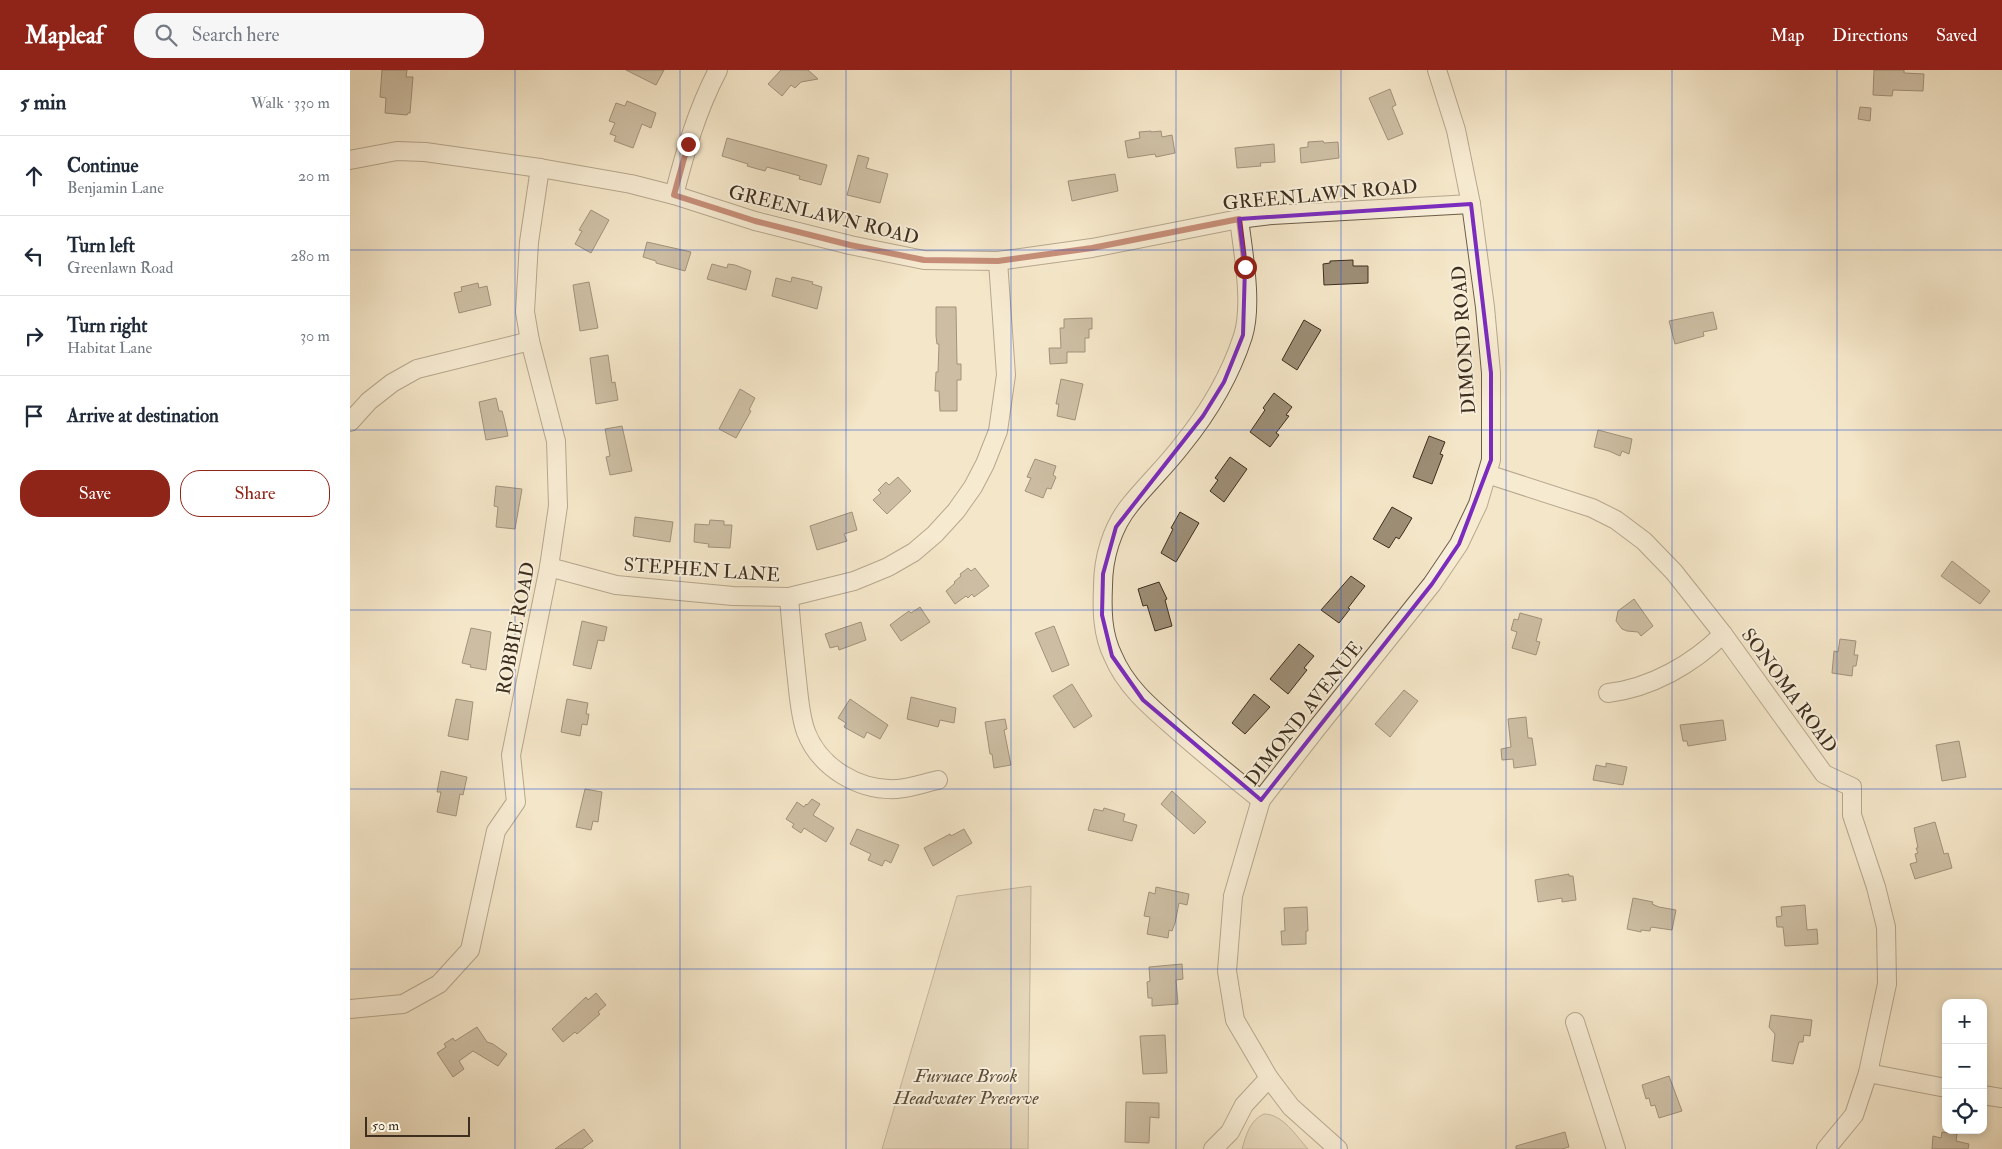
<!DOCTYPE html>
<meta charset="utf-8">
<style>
body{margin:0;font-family:"IM FELL Double Pica",serif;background:#f6f6f7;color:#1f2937}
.controls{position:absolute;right:15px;bottom:15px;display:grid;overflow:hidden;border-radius:10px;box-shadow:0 2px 8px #0003}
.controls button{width:45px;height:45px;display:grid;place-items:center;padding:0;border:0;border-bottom:1px solid #e0e1e3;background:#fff;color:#1f2937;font:25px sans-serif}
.scale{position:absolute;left:15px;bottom:12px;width:105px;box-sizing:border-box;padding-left:5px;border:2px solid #3e2e1e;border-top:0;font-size:14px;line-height:18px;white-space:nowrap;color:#3e2e1e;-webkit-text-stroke:4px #f8efdb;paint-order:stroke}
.stop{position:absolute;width:15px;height:15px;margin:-11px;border:4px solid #8f2418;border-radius:50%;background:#fff}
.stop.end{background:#8f2418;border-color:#fff;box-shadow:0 1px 5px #0008}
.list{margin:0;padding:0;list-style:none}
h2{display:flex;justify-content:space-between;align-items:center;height:65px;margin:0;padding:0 20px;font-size:21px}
h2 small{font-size:16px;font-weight:400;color:#747a83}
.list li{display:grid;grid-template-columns:32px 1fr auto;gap:15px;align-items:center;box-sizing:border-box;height:80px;padding:0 20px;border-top:1px solid #e0e1e3}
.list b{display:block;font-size:19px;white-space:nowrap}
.list p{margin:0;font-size:16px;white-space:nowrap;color:#747a83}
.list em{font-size:16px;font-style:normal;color:#747a83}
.actions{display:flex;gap:10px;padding:15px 20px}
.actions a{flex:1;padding:11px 0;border:1px solid #8f2418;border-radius:20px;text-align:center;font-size:18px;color:#8f2418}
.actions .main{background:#8f2418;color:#fff}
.icon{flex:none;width:28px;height:28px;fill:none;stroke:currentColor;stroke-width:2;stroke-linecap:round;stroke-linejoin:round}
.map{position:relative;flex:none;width:1652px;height:1079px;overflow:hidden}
header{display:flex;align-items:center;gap:30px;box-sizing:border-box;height:70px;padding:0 25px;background:#8f2418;color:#fff}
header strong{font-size:24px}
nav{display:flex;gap:28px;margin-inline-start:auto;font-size:18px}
.search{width:350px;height:45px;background:#f6f6f7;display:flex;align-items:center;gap:12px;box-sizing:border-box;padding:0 18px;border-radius:20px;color:#747a83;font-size:19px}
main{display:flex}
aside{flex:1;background:#fff}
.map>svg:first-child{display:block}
.green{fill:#d5c7ab;stroke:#8a7a64}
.building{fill:#9d8e76;stroke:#3e2e1e}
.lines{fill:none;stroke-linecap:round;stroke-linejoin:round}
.minor-casing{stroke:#6c5c48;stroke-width:20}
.minor{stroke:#f8efdb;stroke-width:18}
.route{stroke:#8f2418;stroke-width:6}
.marked{fill:none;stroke:#7b2cbf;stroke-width:4;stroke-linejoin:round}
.grid{fill:none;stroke:#1d4ed8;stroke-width:1;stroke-opacity:0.55}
.labels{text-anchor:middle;stroke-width:4;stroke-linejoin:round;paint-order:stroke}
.street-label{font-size:19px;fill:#3e2e1e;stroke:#f8efdb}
.park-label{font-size:19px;font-style:italic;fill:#5c4d3a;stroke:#f8efdb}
</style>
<header>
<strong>Mapleaf</strong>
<div class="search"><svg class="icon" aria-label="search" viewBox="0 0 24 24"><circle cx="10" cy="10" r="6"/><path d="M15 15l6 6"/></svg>Search here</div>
<nav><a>Map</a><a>Directions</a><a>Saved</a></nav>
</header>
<main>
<aside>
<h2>5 min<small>Walk · 330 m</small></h2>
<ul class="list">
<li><svg class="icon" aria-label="ahead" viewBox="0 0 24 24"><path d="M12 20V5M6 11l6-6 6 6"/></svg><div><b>Continue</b><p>Benjamin Lane</p></div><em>20 m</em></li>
<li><svg class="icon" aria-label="left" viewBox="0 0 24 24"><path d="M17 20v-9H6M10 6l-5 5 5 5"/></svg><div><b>Turn left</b><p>Greenlawn Road</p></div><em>280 m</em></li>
<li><svg class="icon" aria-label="right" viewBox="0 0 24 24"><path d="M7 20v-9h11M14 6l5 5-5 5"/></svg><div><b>Turn right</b><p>Habitat Lane</p></div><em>30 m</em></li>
<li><svg class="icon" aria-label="arrive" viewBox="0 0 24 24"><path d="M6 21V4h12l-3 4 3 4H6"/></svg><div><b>Arrive at destination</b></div></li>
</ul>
<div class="actions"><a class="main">Save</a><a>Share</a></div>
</aside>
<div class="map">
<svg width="1652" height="1079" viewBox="0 0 1652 1079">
<rect width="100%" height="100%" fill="#f4e6c8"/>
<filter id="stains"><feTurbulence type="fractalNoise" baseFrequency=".004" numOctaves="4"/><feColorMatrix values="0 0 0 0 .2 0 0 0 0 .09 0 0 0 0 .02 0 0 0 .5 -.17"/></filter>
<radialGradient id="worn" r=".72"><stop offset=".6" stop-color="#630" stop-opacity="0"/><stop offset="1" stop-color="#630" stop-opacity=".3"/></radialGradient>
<!-- green -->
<g class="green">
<polygon points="681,816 678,1079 532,1079 607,826"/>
<path d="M914,1044C933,1044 946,1066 958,1079H892C896,1065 900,1050 914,1044Z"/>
</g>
<!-- building -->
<g class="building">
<polygon points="32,0 57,0 56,7 63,7 60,43 58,43 57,45 35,43 36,28 30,27"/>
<polygon points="276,0 314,0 306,15"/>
<polygon points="431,0 458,0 468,9 451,12 445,18 441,15 432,26 418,14"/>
<polygon points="1524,0 1554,0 1554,3 1574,4 1573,21 1543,20 1542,26 1523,25"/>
<polygon points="1040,19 1046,35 1042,37 1053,64 1038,70 1019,28"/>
<polygon points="277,31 306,43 301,58 292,54 283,78 264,71 266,66 260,64 265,53 259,51 266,33 275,36"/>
<polygon points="1510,37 1521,38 1520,51 1508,49"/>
<polygon points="801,61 801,62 811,61 812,67 822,65 825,83 806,87 805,84 778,88 775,71 790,68 789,62"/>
<polygon points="377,68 477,95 471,115 449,109 450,106 417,97 415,101 397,96 398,94 372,86"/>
<polygon points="973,71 974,73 988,72 989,88 951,93 950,78 958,77 958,72"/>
<polygon points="924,74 925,92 910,93 911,96 887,98 885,78"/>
<polygon points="508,85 519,88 516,98 538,104 530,133 497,125"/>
<polygon points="765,104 768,121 722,131 718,111"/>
<polygon points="241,140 259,150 241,183 225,174 232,161 229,160"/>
<polygon points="297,172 341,182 335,201 306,193 306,191 293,187"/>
<polygon points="1003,190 1003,196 1018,196 1018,213 974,215 973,194 980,193 980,191"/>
<polygon points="362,194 377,198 378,194 385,195 401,201 396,220 357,209"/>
<polygon points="442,207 463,212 462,214 472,217 467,239 422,226 426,208 441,212"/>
<polygon points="239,212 248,258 230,261 223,215"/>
<polygon points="128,213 129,218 137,216 141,235 109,243 104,223 112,221 111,217"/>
<polygon points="586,237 606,237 607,294 611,294 611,310 607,310 607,341 590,341 589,321 585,321 586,302 588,302 589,274 587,274 586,266"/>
<polygon points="1363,242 1367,259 1353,262 1354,266 1325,274 1319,251"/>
<polygon points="742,248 742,259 739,259 739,268 735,268 735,282 717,282 717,293 700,294 699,278 711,278 710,258 714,258 714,249"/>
<polygon points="954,250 971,260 947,300 932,290"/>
<polygon points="258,285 262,313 265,312 268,330 246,334 240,288"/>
<polygon points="711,309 733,314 725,350 707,346 709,334 706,334"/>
<polygon points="390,319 405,328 399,340 401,341 386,368 369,359"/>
<polygon points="924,323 942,337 936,345 939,346 926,363 929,365 920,377 900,362 915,340 913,338"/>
<polygon points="146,328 149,341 152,341 154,348 158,366 136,370 129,332"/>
<polygon points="272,356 282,401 260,405 256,387 260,386 255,359"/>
<polygon points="1248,360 1282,369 1279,384 1272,381 1270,386 1259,381 1244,377"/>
<polygon points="1079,366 1095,372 1090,384 1093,385 1082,414 1063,407"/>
<polygon points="880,387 897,399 874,432 860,421 868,410 865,408"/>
<polygon points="685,389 706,396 703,405 706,407 701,419 697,418 693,428 675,421 681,408 677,407"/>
<polygon points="548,407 561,421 537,444 523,430 531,423 528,420 536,412 539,415"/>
<polygon points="146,416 172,419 165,459 146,457 148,437 144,436"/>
<polygon points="1042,437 1062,448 1053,463 1049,469 1046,467 1039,478 1023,469"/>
<polygon points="502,442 507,460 494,464 497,471 467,480 460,456"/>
<polygon points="830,442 849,453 826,492 811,483 823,459 821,458"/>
<polygon points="285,447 323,452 320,472 283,466"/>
<polygon points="360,450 374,451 374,455 382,455 380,478 358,477 359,474 344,472 345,454 359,455"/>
<polygon points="1602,491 1640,521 1630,534 1591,506"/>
<polygon points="618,498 621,501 625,498 639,516 624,527 622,524 618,528 616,526 605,534 596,521 605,513 604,512 611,506 610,504"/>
<polygon points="1001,506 1015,516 998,538 1000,539 989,553 971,540"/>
<polygon points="809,512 817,529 815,530 822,556 805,561 797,535 793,536 788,519"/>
<polygon points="1284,529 1303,556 1291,566 1288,562 1277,561 1272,559 1266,551 1268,541"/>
<polygon points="570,537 580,552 551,571 540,555 552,546 559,541 561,543"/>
<polygon points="1170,543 1192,549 1186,571 1190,572 1186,585 1162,578 1167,562 1161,560 1164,549 1168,550"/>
<polygon points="232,551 257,557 254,571 248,570 241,599 223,595"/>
<polygon points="511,552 516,570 489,580 488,576 480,578 475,564"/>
<polygon points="704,556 719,595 702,602 685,563"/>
<polygon points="121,558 141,562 136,600 120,597 121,595 112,593"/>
<polygon points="1490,569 1506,571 1504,585 1508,585 1506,596 1503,596 1502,606 1482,603 1484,581 1488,582"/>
<polygon points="949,574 964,586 954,598 957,600 938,624 920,609"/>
<polygon points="722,614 742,646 724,658 703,626"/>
<polygon points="1054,620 1068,631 1040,667 1025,654"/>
<polygon points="904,624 920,637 895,664 882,653"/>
<polygon points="561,627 606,638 604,653 590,650 588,657 557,649"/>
<polygon points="106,629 123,632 118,670 98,666"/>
<polygon points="217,629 238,633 236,644 239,644 237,655 232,654 230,666 211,662"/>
<polygon points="500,629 538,655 530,669 517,662 514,668 494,657 496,653 488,648"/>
<polygon points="1176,647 1178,668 1182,668 1186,695 1164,698 1163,689 1152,690 1151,679 1161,677 1158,649"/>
<polygon points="655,649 657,659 654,660 661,695 644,698 642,684 640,684 635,652"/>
<polygon points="1373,650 1376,670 1338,676 1337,671 1333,671 1330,655"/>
<polygon points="1609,671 1616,707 1592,711 1586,675"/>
<polygon points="1256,693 1277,697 1273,715 1243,710 1246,695 1256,697"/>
<polygon points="91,701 117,707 113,725 110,724 106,746 87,742 91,722 87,722"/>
<polygon points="235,719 252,722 248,752 243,751 241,760 226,757"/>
<polygon points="822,721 856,752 844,764 811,734"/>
<polygon points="462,729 470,734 463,745 484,758 476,772 454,758 451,763 442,757 444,754 436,749 447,732 454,737 456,734 457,735"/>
<polygon points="754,738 775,744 773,751 787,755 782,771 738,760 744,739 753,741"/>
<polygon points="1585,752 1594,784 1598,783 1602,798 1565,809 1560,794 1567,792 1565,784 1568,783 1566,778 1568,778 1564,758"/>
<polygon points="507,759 549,775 541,793 535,790 532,796 518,790 521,784 500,774"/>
<polygon points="614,759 622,773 583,796 574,778 600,764 601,766"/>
<polygon points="1219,804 1219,806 1223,806 1226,830 1212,832 1212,828 1188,832 1185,810"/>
<polygon points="806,817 839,824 837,835 829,833 825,853 822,861 819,860 818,868 797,864 800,847 794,846 799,822 805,824"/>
<polygon points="1283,828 1303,832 1302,834 1309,837 1326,840 1322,860 1301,857 1300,861 1291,860 1291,862 1277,859"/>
<polygon points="1455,835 1457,860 1467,859 1468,874 1435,876 1433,857 1427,857 1426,847 1432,846 1431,837"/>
<polygon points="957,837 958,861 956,861 956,874 932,875 931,861 935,861 934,838"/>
<polygon points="832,894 833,909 826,910 828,934 802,936 802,928 798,928 797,912 800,911 799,897"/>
<polygon points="246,923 256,935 248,942 250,944 227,964 225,962 213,972 202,959 236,927 238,930"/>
<polygon points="1421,945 1462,950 1460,966 1454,965 1453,972 1449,972 1443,994 1422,991 1425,964 1419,957"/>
<polygon points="127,957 137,972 143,974 157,984 148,996 123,981 109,991 114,999 103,1007 87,983 96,977 94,974 103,968 105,971"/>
<polygon points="815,965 817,1003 793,1004 790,966"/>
<polygon points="1319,1006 1332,1041 1309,1048 1305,1035 1301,1036 1299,1028 1296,1029 1292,1015"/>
<polygon points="776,1032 809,1033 809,1048 800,1047 799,1073 775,1072"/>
<polygon points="234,1059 243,1071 232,1079 205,1079"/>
<polygon points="1215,1062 1219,1077 1212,1079 1166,1079 1166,1076"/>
<polygon points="1592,1062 1607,1064 1606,1071 1619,1074 1618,1079 1582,1079 1583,1066 1591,1068"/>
</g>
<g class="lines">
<!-- minor casing -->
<g class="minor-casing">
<g id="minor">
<polyline points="0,90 47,81 75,82 190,98 281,114 324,125 405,151 500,175 574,190 648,191 742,178 889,149 922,145 1121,134"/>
<path d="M324,125C335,82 347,40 368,0"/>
<path d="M889,149C893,182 903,234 893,266C880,306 858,343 832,375C816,396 797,414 780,435C762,457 753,488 753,516C752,540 752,564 763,586C775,615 798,635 821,655C850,681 881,706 911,730"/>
<polyline points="0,352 19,331 42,313 67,299 180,271"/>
<polyline points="1137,404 1242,438 1266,450 1294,471 1324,502 1373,564 1474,704 1502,717 1502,745 1526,817 1536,857 1537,914 1518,1003 1504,1045 1476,1079"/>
<polyline points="199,497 266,515 383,526 439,527 504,511 538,497 564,482 585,464 606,441 623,417 635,394 648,361 656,305 648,191"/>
<path d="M439,527C441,555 444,582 447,610C449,627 450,646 456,662C470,698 509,721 547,719C561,718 574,713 588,710"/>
<path d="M1258,623C1301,618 1343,594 1373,564"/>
<polyline points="0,939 53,934 89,914 120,880 146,761 166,732 161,685 199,497 208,436 206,371 180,271 175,242 179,172 190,98"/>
<polyline points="1225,952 1266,1079"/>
<polyline points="1518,1003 1596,1018"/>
<polyline points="1633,1025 1652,1028"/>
<polyline points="863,1079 880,1062 894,1035 919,1008"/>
<polyline points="988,1079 941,1037 919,1008 885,950 877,901 883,826 911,730 967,658 1082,514 1109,474 1128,434 1141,390 1141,303 1135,237 1121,134 1106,60 1087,0"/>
</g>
</g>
<!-- minor -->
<use href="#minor" class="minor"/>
</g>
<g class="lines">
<!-- route -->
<polyline class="route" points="338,74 324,125 405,151 500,175 574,190 648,191 742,178 889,149 895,197"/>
</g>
<!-- marked area -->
<path d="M0 0H1652V1079H0ZM1121,134L1141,303V390L1109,474L1082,514L911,730L793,630L762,586L752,545L753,504L766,457L853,346L874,312L893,265L895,197L889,149Z" fill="#f4e6c8" fill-opacity=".55" fill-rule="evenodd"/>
<path class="marked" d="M1121,134L1141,303V390L1109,474L1082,514L911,730L793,630L762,586L752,545L753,504L766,457L853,346L874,312L893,265L895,197L889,149Z"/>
<!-- grid -->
<path class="grid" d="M165,0V1079M330,0V1079M496,0V1079M661,0V1079M826,0V1079M991,0V1079M1156,0V1079M1322,0V1079M1487,0V1079M0,180H1652M0,360H1652M0,540H1652M0,719H1652M0,899H1652"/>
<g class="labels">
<!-- street labels -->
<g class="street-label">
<text transform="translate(970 124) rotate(-5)" y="7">GREENLAWN ROAD</text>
<text transform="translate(474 144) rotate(14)" y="7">GREENLAWN ROAD</text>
<text transform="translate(1113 270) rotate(-94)" y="7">DIMOND ROAD</text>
<text transform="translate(352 499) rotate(4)" y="7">STEPHEN LANE</text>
<text transform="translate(165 558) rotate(-79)" y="7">ROBBIE ROAD</text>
<text transform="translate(1440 620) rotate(54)" y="7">SONOMA ROAD</text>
<text transform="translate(953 643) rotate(-52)" y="7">DIMOND AVENUE</text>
</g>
<!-- park labels -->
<g class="park-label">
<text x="616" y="1012">Furnace Brook<tspan x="616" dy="22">Headwater Preserve</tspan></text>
</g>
</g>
<rect width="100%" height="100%" filter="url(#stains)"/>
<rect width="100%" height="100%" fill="url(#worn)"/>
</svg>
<div class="controls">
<button>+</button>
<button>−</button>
<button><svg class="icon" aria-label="locate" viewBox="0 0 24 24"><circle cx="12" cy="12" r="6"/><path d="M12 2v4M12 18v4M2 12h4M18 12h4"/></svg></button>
</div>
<div class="scale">50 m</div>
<div class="stop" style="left:895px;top:197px"></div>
<div class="stop end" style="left:338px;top:74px"></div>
</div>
</main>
